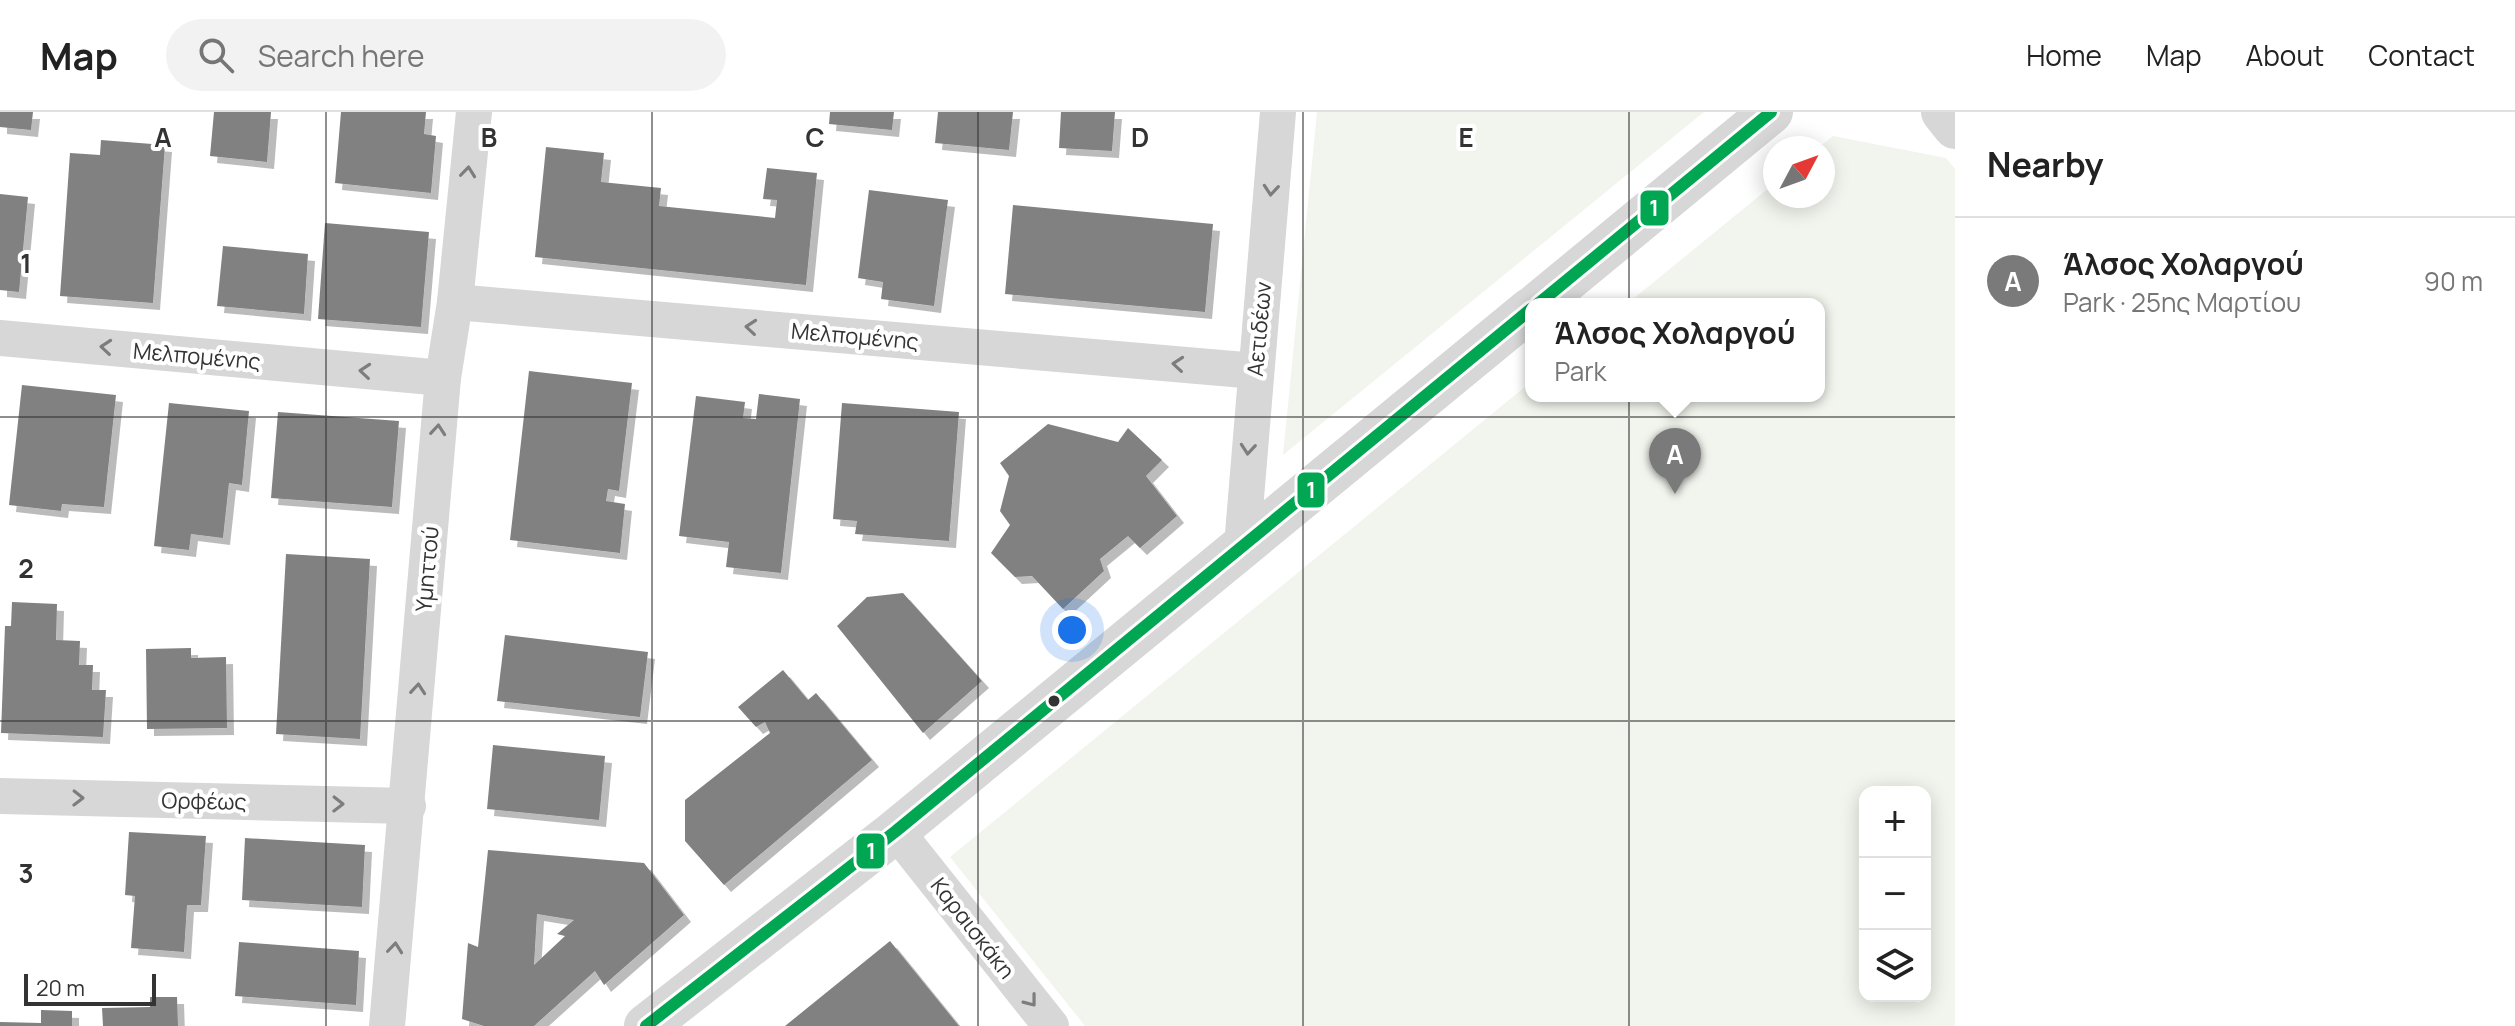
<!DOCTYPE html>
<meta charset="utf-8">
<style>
body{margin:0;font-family:Manrope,sans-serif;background:#f2f2f2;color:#222}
.controls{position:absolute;right:24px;bottom:24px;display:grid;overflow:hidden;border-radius:16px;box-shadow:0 4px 20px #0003}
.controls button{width:72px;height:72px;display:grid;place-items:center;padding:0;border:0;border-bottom:2px solid #e0e0e0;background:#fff;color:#222;font:40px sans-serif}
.compass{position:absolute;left:1763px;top:24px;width:72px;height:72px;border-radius:50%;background:#fff;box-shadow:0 4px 20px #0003;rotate:49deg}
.scale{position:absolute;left:24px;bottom:20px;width:132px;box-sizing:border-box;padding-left:8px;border:4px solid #333;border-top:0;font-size:22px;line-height:28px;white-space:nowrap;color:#333;-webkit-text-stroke:6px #fff;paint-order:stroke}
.you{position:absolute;left:1072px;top:518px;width:28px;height:28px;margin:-20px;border:6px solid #fff;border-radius:50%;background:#1a73e8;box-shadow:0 0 0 12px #1a73e833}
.badge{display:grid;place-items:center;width:52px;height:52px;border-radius:50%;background:#7a7a7a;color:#fff;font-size:26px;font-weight:700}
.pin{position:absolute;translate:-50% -66px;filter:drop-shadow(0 2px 4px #0008)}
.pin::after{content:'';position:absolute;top:42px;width:28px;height:24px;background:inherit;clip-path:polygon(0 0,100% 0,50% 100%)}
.popup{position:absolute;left:1525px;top:186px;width:300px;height:104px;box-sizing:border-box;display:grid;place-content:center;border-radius:16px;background:#fff;filter:drop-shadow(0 2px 6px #0005);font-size:26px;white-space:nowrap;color:#767676}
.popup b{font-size:30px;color:#222}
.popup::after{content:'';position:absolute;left:50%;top:100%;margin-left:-16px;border:16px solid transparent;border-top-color:#fff}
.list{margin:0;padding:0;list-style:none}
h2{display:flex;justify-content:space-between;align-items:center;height:104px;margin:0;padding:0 32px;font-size:34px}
h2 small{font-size:26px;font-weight:400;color:#767676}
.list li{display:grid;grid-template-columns:52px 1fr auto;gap:24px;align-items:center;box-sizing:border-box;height:128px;padding:0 32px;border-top:2px solid #e0e0e0}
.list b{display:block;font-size:30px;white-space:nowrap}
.list p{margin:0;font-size:26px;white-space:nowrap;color:#767676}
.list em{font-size:26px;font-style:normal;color:#767676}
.icon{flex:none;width:44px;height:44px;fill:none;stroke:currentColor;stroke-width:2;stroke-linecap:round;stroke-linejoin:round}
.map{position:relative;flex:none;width:1955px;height:914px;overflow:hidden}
header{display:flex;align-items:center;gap:48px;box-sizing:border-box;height:112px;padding:0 40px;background:#fff;border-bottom:2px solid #e0e0e0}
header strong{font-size:38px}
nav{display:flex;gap:44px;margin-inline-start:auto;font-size:28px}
.search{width:560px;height:72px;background:#f2f2f2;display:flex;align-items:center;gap:20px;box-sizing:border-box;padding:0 28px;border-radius:44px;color:#767676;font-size:30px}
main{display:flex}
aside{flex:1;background:#fff}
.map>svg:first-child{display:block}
.green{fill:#f1f5ed;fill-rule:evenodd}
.building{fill:#818181;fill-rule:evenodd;filter:url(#shadow)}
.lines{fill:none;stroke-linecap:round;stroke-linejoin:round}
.minor{stroke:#d7d7d7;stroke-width:36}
.tertiary{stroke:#d7d7d7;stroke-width:44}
.bus-1-casing{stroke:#fff;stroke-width:18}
.bus-1{stroke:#00a651;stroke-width:12}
.oneway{stroke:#7d7d7d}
.grid{fill:none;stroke:#333;stroke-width:2;stroke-opacity:0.55}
.bus-dot{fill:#333;stroke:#fff;stroke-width:3}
.labels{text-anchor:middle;stroke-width:8;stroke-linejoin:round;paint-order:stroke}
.street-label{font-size:22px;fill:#333;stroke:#fff}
.grid-label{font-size:26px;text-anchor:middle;font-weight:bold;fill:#333;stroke:#fff;stroke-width:8;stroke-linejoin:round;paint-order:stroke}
.line-badge{stroke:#fff;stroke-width:3}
.badge-label{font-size:22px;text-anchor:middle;font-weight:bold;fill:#fff}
</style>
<header>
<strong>Map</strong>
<div class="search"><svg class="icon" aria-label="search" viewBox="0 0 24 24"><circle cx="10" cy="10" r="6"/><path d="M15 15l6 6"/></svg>Search here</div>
<nav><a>Home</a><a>Map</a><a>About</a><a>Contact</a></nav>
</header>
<main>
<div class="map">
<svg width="1955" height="914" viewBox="0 0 1955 914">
<defs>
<filter id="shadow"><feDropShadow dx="7" dy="7" stdDeviation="0" flood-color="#0004"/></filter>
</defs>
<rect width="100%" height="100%" fill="#fff"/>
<!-- green -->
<g class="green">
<polygon points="1317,0 1704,0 1283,343"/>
<path d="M1833,24L1946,46L1955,57V914H1085L950,745L1531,270V284H1819V192H1627L1775,71V84H1823V36H1818ZM1865,680H1925V884H1865Z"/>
</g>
<!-- building -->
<g class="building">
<polygon points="0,0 33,0 31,18 0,15"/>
<polygon points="214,0 271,0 267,50 210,44"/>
<polygon points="341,0 426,0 424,22 436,24 431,81 335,71"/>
<polygon points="830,0 894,0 892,18 829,12"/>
<polygon points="938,0 1013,0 1009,38 935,31"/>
<polygon points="1061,0 1115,0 1112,39 1059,36"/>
<polygon points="101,28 165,33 153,191 60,184 70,41 100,43"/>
<polygon points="546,35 604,41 601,70 661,76 659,94 775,106 777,88 763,87 767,56 817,61 806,173 535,145"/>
<polygon points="869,78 948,88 934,194 881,187 883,170 858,166"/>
<polygon points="0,82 28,85 19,180 0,178"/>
<polygon points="1013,93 1213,112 1205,200 1005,182"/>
<polygon points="325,111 429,120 421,215 318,207"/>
<polygon points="223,134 308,142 304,202 217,194"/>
<polygon points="529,259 632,271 619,379 608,377 606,389 625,392 620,441 510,428"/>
<polygon points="22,273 116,283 104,395 62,392 61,399 9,393"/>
<polygon points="759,282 800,287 781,461 726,455 729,430 679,424 696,284 745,290 743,306 756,307"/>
<polygon points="169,291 249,299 242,373 229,371 223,426 191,422 189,438 154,434"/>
<polygon points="842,291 959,300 949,429 855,422 857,409 833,407"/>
<polygon points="278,300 399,309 392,395 271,386"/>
<polygon points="1048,312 1118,330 1128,316 1162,348 1146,364 1177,404 1140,436 1128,424 1100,447 1104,459 1063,497 1032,464 1015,465 991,441 1010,413 1000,399 1009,364 1000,351"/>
<polygon points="286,442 370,447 360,627 276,622"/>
<polygon points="903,481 982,569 923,621 837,514 867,485"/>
<polygon points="12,490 57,492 56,528 80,529 79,553 93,553 92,578 106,578 103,625 1,621 5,514 11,514"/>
<polygon points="505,523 648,540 640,605 497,589"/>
<polygon points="191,536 191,546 226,545 227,616 147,617 146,537"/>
<polygon points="783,558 808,588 816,581 872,648 724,773 685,729 685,688 770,621 765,610 756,615 738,595"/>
<polygon points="493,633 605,644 599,708 487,697"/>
<polygon points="129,720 206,724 201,793 187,793 184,840 131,836 135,784 125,783"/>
<polygon points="245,726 365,733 362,795 242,788"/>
<path d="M488,738L644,751L684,803L604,873L595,859L534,914H484L462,907L468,831L478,835ZM537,802L574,808L557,822L565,824L534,853Z"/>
<polygon points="890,829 959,914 785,914"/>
<polygon points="239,830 359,839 356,893 235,884"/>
<polygon points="150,885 177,885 178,914 103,914 102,896 150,895"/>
<polygon points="41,898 72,899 72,914 0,914 0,910 41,911"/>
</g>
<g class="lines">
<!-- minor -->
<g class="minor">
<polyline points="455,190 1256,259"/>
<polyline points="0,226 443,266"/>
<polyline points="1242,434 1278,0"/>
<polyline points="0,684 408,694"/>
<polyline points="896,719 1051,914"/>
<polyline points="387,914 443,266 455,190 474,0"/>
</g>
<!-- tertiary -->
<g class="tertiary">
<polyline points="1943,0 1955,15"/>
<polyline points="1538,192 1771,0"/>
<polyline points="646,914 896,719 1531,197"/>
</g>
<!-- bus-1 casing -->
<g class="bus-1-casing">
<g id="bus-1">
<polyline points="1538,192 1771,0"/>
<polyline points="646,914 896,719 1531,197"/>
</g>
</g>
<!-- bus-1 -->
<use href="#bus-1" class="bus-1"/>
</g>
<!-- one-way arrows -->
<defs><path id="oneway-chevron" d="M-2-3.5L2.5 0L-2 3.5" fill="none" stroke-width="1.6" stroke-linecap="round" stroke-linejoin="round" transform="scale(2)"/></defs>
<g class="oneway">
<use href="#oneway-chevron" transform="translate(468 60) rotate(-84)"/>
<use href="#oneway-chevron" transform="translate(1271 78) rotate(95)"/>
<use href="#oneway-chevron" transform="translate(751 215) rotate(-175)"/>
<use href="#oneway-chevron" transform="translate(106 235) rotate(-175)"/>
<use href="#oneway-chevron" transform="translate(1178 252) rotate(-175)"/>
<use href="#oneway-chevron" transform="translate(365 259) rotate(-175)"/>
<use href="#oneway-chevron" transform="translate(438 318) rotate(-85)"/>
<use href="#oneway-chevron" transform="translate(1248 337) rotate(95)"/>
<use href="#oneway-chevron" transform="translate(418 577) rotate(-85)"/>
<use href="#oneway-chevron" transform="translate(78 686) rotate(1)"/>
<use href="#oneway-chevron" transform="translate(338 692) rotate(1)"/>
<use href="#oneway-chevron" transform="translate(395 836) rotate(-84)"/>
<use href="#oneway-chevron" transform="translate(1031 889) rotate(52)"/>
</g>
<!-- grid -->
<path class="grid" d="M326,0V914M652,0V914M978,0V914M1303,0V914M1629,0V914M0,305H1955M0,609H1955"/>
<!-- markers -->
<circle class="bus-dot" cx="1054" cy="589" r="7"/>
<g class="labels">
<!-- street labels -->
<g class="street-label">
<text transform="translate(1259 217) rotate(-85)" y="8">Αετιδέων</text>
<text transform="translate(855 224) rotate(5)" y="8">Μελπομένης</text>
<text transform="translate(197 244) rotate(5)" y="8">Μελπομένης</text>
<text transform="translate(427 457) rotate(-85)" y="8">Υμηττού</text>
<text transform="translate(204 689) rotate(1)" y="8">Ορφέως</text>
<text transform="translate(973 816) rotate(52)" y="8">Καραισκάκη</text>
</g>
</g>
<g class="grid-label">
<text x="163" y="35">A</text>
<text x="489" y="35">B</text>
<text x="815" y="35">C</text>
<text x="1140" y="35">D</text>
<text x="1466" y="35">E</text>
<text x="26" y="161">1</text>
<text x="26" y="466">2</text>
<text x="26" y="771">3</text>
</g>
<g class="line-badge">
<rect x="1639" y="77" width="31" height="38" rx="8" fill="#00a651"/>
<rect x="1296" y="359" width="30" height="38" rx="8" fill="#00a651"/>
<rect x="855" y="720" width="31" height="38" rx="8" fill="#00a651"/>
</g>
<g class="badge-label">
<text x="1654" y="104">1</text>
<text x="1311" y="386">1</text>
<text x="871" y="747">1</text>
</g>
</svg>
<div class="controls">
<button>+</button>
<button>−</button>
<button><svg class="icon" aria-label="layers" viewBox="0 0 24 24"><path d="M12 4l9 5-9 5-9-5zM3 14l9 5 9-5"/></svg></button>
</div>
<svg class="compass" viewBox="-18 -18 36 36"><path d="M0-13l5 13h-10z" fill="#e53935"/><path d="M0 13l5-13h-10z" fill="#767676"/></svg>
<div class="scale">20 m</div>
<div class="you"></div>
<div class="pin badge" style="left:1675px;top:382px">A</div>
<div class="popup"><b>Άλσος Χολαργού</b>Park</div>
</div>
<aside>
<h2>Nearby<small></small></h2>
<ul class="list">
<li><span class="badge">A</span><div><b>Άλσος Χολαργού</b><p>Park · 25ης Μαρτίου</p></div><em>90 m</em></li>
</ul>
</aside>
</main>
